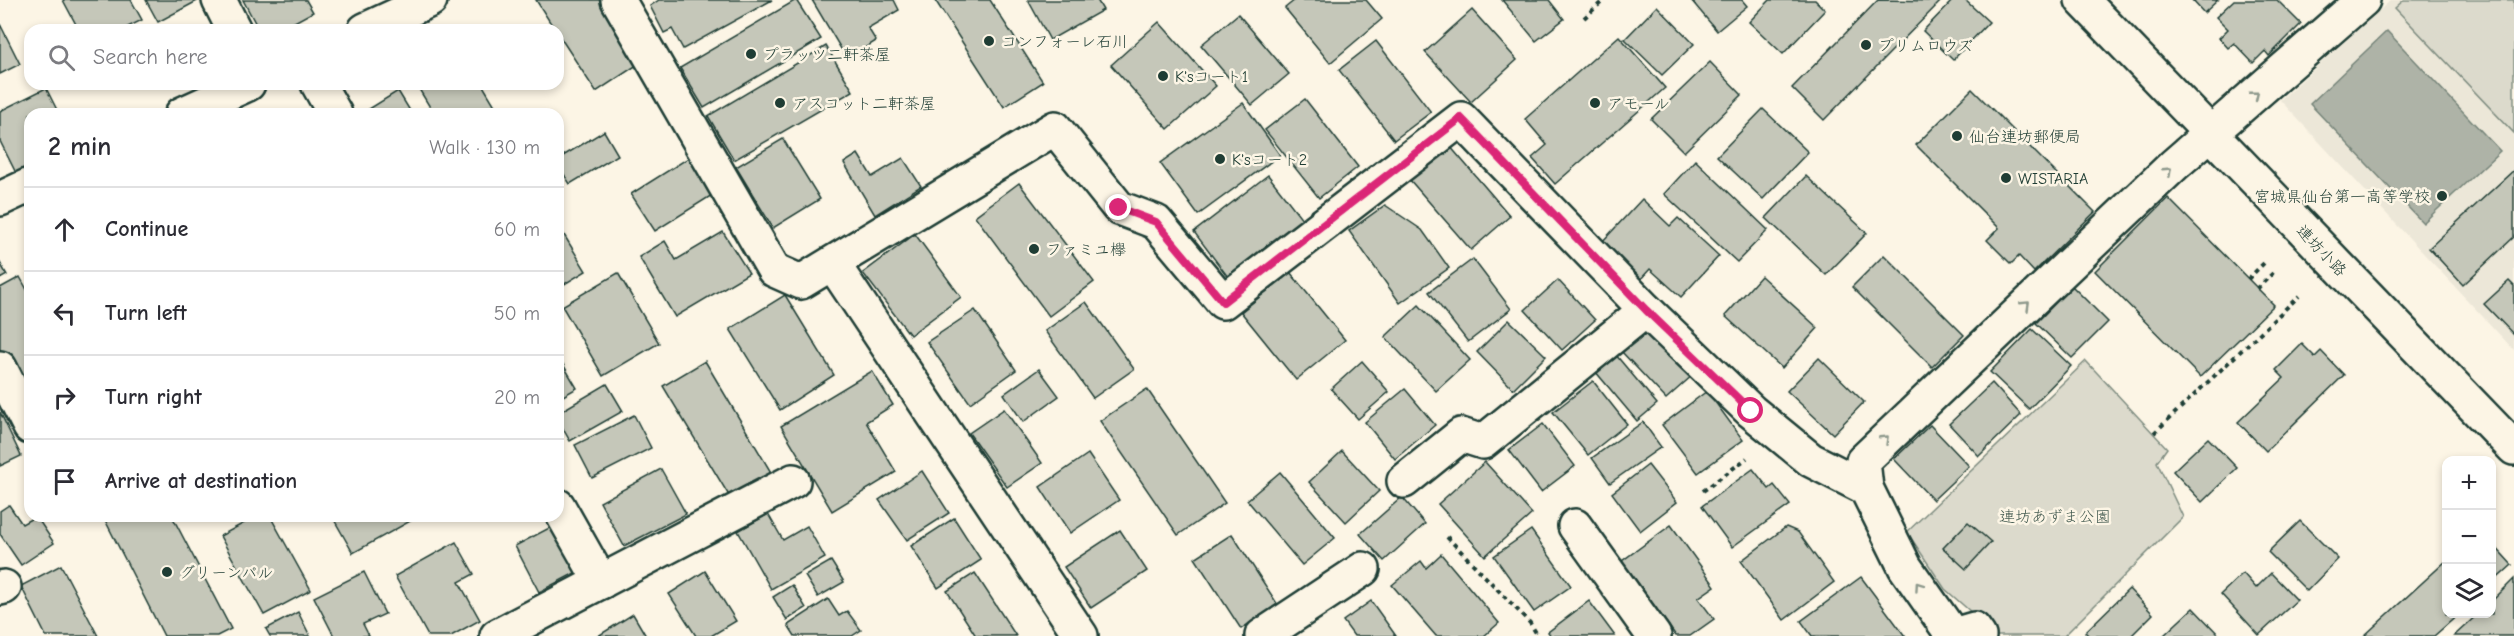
<!DOCTYPE html>
<meta charset="utf-8">
<style>
body{margin:0;font-family:"Comic Neue","Klee One",sans-serif;background:#f7f7f7;color:#2b2b33}
.controls{position:absolute;right:18px;bottom:18px;display:grid;overflow:hidden;border-radius:12px;box-shadow:0 3px 9px #0003}
.controls button{width:54px;height:54px;display:grid;place-items:center;padding:0;border:0;border-bottom:2px solid #e1e1e2;background:#fff;color:#2b2b33;font:30px sans-serif}
.stop{position:absolute;width:18px;height:18px;margin:-14px;border:4px solid #db2777;border-radius:50%;background:#fff}
.stop.end{background:#db2777;border-color:#fff;box-shadow:0 2px 6px #0008}
.list{margin:0;padding:0;list-style:none}
h2{display:flex;justify-content:space-between;align-items:center;height:78px;margin:0;padding:0 24px;font-size:26px}
h2 small{font-size:20px;font-weight:400;color:#7c7c81}
.list li{display:grid;grid-template-columns:39px 1fr auto;gap:18px;align-items:center;box-sizing:border-box;height:84px;padding:0 24px;border-top:2px solid #e1e1e2}
.list b{display:block;font-size:22px;white-space:nowrap}
.list em{font-size:20px;font-style:normal;color:#7c7c81}
.icon{flex:none;width:33px;height:33px;fill:none;stroke:currentColor;stroke-width:2;stroke-linecap:round;stroke-linejoin:round}
.map{position:relative;flex:none;width:2514px;height:636px;overflow:hidden}
.search{position:absolute;background:#fff;box-shadow:0 3px 9px #0003;left:24px;top:24px;width:540px;height:66px;display:flex;align-items:center;gap:15px;box-sizing:border-box;padding:0 21px;border-radius:18px;color:#7c7c81;font-size:22px}
.panel{position:absolute;background:#fff;box-shadow:0 3px 9px #0003;left:24px;top:108px;width:540px;height:414px;border-radius:18px}
.map>svg:first-child{display:block}
.built{fill:#ece7d8}
.green{fill:#dcdacc;stroke:#7e8c80;stroke-width:1.5}
.water{fill:#aeb3a7;stroke:#758479;stroke-width:1.5}
.building{fill:#c5c7b9;stroke:#1f3d34;stroke-width:1.5}
.lines{fill:none;stroke-linecap:round;stroke-linejoin:round}
.minor-casing{stroke:#1f3d34;stroke-width:38}
.path{stroke:#1f3d34;stroke-width:4;stroke-dasharray:4.5 4.5;stroke-linecap:butt}
.minor{stroke:#fcf5e5;stroke-width:33}
.oneway{stroke:#8e998c}
.route{stroke:#db2777;stroke-width:8}
.poi-dot{fill:#1f3d34;stroke:#fcf5e5;stroke-width:2}
.labels{text-anchor:middle;stroke-width:5;stroke-linejoin:round;paint-order:stroke}
.poi-label{font-size:16px;fill:#1f3d34;stroke:#fcf5e5;text-anchor:start}
.street-label{font-size:16px;fill:#1f3d34;stroke:#fcf5e5}
.park-label{font-size:16px;fill:#455c52;stroke:#fcf5e5}
</style>
<div class="map">
<svg width="2514" height="636" viewBox="0 0 2514 636">
<rect width="100%" height="100%" fill="#fcf5e5"/>
<filter id="ink" filterUnits="userSpaceOnUse"><feTurbulence type="fractalNoise" baseFrequency=".0167" numOctaves="2"/><feDisplacementMap in="SourceGraphic" scale="12" xChannelSelector="R" yChannelSelector="G"/><feConvolveMatrix kernelMatrix="1 2 1 2 8 2 1 2 1" color-interpolation-filters="sRGB"/></filter>
<g filter="url(#ink)">
<!-- built -->
<polygon class="built" points="2391,0 2514,0 2514,350 2280,100"/>
<!-- green -->
<g class="green">
<polygon points="2404,0 2514,0 2514,133 2395,8"/>
<polygon points="2086,361 2167,448 2157,462 2183,517 2064,636 1998,636 1945,589 1907,532"/>
</g>
<!-- water -->
<polygon class="water" points="2387,31 2500,151 2423,223 2310,104"/>
<!-- building -->
<g class="building">
<polygon points="63,0 131,0 142,20 122,30 79,30"/>
<polygon points="146,0 199,0 158,22"/>
<polygon points="243,0 306,0 313,12 280,30 259,30"/>
<polygon points="536,0 599,0 640,63 596,92 558,34 558,30 555,30"/>
<polygon points="659,0 772,0 683,49 672,29 664,33 650,6"/>
<polygon points="796,0 821,39 704,108 680,68"/>
<polygon points="812,0 894,0 899,10 868,28 876,41 847,59"/>
<polygon points="935,0 990,0 1043,82 1004,107"/>
<polygon points="1028,0 1097,0 1103,10 1050,40"/>
<polygon points="1295,0 1366,0 1382,19 1330,63 1285,8"/>
<polygon points="1502,0 1549,0 1564,19 1536,41"/>
<polygon points="1691,0 1742,0 1747,6 1717,31"/>
<polygon points="1770,0 1815,0 1825,10 1783,54 1749,22"/>
<polygon points="1878,0 1941,1 1824,120 1792,88"/>
<polygon points="1953,0 1965,0 1989,22 1953,60 1923,31"/>
<polygon points="2192,0 2218,0 2204,13"/>
<polygon points="2234,0 2277,0 2301,24 2269,56 2265,51 2253,63 2234,43 2228,48 2219,38 2228,29 2216,17"/>
<polygon points="1657,6 1694,44 1662,75 1625,39"/>
<polygon points="1472,10 1517,60 1471,102 1425,52"/>
<polygon points="1238,14 1289,74 1252,105 1201,45"/>
<polygon points="1159,22 1216,86 1168,129 1111,65"/>
<polygon points="0,24 20,64 0,74"/>
<polygon points="1619,36 1665,88 1555,184 1532,158 1547,145 1525,119"/>
<polygon points="1376,41 1431,112 1394,140 1339,70"/>
<polygon points="826,46 853,91 734,160 708,116"/>
<polygon points="1710,62 1742,95 1684,152 1651,119"/>
<polygon points="416,84 482,84 500,114 434,114"/>
<polygon points="46,88 59,114 30,114 30,171 18,177 0,141 0,111"/>
<polygon points="1972,89 2095,212 2034,272 2019,256 2011,264 1987,240 1999,228 1916,145"/>
<polygon points="398,91 412,114 361,114"/>
<polygon points="1305,99 1358,167 1319,198 1265,130"/>
<polygon points="1243,103 1280,155 1198,215 1160,163"/>
<polygon points="1763,109 1808,152 1763,199 1717,156"/>
<polygon points="604,131 618,155 570,184 558,165 558,159"/>
<polygon points="783,139 820,199 773,228 736,167"/>
<polygon points="1449,145 1510,216 1471,250 1409,179"/>
<polygon points="858,154 872,177 903,158 921,186 875,215 844,163"/>
<polygon points="693,155 717,192 655,231 631,194"/>
<polygon points="1695,160 1768,230 1737,262 1664,194"/>
<polygon points="2514,170 2514,237 2463,285 2429,248"/>
<polygon points="1268,175 1303,220 1228,277 1194,232"/>
<polygon points="1806,176 1867,233 1826,275 1766,218"/>
<polygon points="1019,183 1094,282 1049,316 975,216"/>
<polygon points="2168,198 2274,305 2200,377 2095,271"/>
<polygon points="1642,199 1670,226 1678,218 1719,256 1681,297 1650,269 1640,280 1601,243"/>
<polygon points="1385,205 1422,230 1449,268 1400,303 1349,231"/>
<polygon points="558,225 586,271 558,288"/>
<polygon points="723,232 749,273 675,317 639,257 665,241 676,260"/>
<polygon points="915,234 961,297 910,335 863,273"/>
<polygon points="1884,255 1964,335 1932,367 1852,287"/>
<polygon points="1473,259 1511,309 1468,342 1429,292"/>
<polygon points="0,263 7,275 0,279"/>
<polygon points="1290,272 1345,340 1296,380 1241,312"/>
<polygon points="618,273 659,343 603,376 562,306"/>
<polygon points="1761,276 1818,328 1782,368 1725,316"/>
<polygon points="20,277 30,295 30,405 0,353 0,288"/>
<polygon points="1558,280 1595,320 1562,350 1525,310"/>
<polygon points="2509,281 2514,286 2514,335 2484,304"/>
<polygon points="2072,286 2108,322 2072,358 2036,323"/>
<polygon points="785,295 834,375 780,410 730,329"/>
<polygon points="1086,302 1134,369 1093,398 1045,331"/>
<polygon points="1419,305 1470,360 1436,391 1385,337"/>
<polygon points="975,310 1016,370 970,403 927,342"/>
<polygon points="1509,320 1546,356 1513,389 1477,352"/>
<polygon points="1649,325 1694,374 1666,399 1621,351"/>
<polygon points="2032,329 2071,366 2029,409 1990,372"/>
<polygon points="2302,344 2315,357 2321,351 2344,375 2266,451 2238,422 2284,378 2276,370"/>
<polygon points="1615,354 1657,404 1637,421 1595,371"/>
<polygon points="558,356 577,388 558,399"/>
<polygon points="1819,358 1864,402 1833,434 1787,391"/>
<polygon points="705,361 772,474 731,499 663,386"/>
<polygon points="1362,361 1389,392 1358,419 1331,389"/>
<polygon points="1039,369 1059,396 1023,422 1004,394"/>
<polygon points="872,371 893,405 866,422 896,472 832,511 781,426"/>
<polygon points="1593,381 1627,424 1588,455 1553,412"/>
<polygon points="1992,383 2021,415 1979,456 1949,424"/>
<polygon points="607,384 623,411 570,441 558,420 558,413"/>
<polygon points="1147,389 1225,503 1178,535 1100,421"/>
<polygon points="1405,389 1435,425 1395,459 1365,422"/>
<polygon points="1707,391 1743,440 1698,473 1662,425"/>
<polygon points="1004,409 1042,463 1007,487 969,433"/>
<polygon points="0,412 21,456 0,466"/>
<polygon points="634,415 651,448 592,478 575,445"/>
<polygon points="1643,422 1661,447 1610,483 1592,458"/>
<polygon points="1543,424 1575,466 1541,492 1509,450"/>
<polygon points="1930,425 1969,466 1933,500 1894,459"/>
<polygon points="2208,438 2237,468 2202,502 2173,471"/>
<polygon points="1342,451 1379,491 1346,522 1309,482"/>
<polygon points="1088,454 1119,500 1070,533 1040,487"/>
<polygon points="1485,462 1532,514 1485,556 1438,504"/>
<polygon points="1648,465 1677,502 1640,531 1612,493"/>
<polygon points="661,469 686,514 624,546 600,502"/>
<polygon points="1753,469 1769,489 1774,485 1790,505 1732,547 1702,506"/>
<polygon points="922,471 949,513 907,540 879,500"/>
<polygon points="1280,472 1335,538 1302,565 1247,500"/>
<polygon points="1402,497 1425,524 1384,561 1360,534"/>
<polygon points="9,505 22,524 36,516 54,543 21,565 0,534 0,511"/>
<polygon points="768,514 783,540 807,526 825,558 771,589 738,531"/>
<polygon points="103,516 172,516 231,629 217,636 164,636"/>
<polygon points="257,516 270,516 311,590 264,615 220,536"/>
<polygon points="332,516 413,516 414,519 353,553"/>
<polygon points="954,518 981,560 938,588 911,546"/>
<polygon points="2300,521 2338,559 2307,591 2268,552"/>
<polygon points="1968,522 1991,542 1966,569 1943,548"/>
<polygon points="1671,525 1715,586 1698,598 1714,619 1690,636 1676,636 1622,561"/>
<polygon points="553,526 577,572 539,592 515,546"/>
<polygon points="1786,527 1798,532 1834,582 1784,620 1741,561"/>
<polygon points="1120,530 1147,571 1091,608 1064,567"/>
<polygon points="1531,530 1571,586 1534,612 1494,556"/>
<polygon points="1232,534 1278,605 1241,629 1195,558"/>
<polygon points="456,542 474,574 459,582 480,620 451,636 428,636 395,576"/>
<polygon points="2492,543 2512,565 2492,583"/>
<polygon points="1441,554 1499,623 1484,636 1436,636 1392,585 1421,561 1426,568"/>
<polygon points="831,561 844,582 818,597 805,576"/>
<polygon points="2446,561 2446,614 2459,614 2434,636 2364,636"/>
<polygon points="61,565 98,636 46,636 21,586"/>
<polygon points="705,571 736,621 711,636 696,636 669,594"/>
<polygon points="364,572 385,614 363,624 369,636 334,636 314,597"/>
<polygon points="975,573 1016,636 976,636 947,591"/>
<polygon points="2243,573 2256,588 2271,573 2297,600 2259,635 2221,594"/>
<polygon points="1861,577 1905,636 1812,636 1801,621"/>
<polygon points="2514,579 2514,636 2454,636 2478,614 2492,614 2492,601"/>
<polygon points="792,585 806,608 787,620 773,597"/>
<polygon points="2129,589 2153,614 2131,636 2089,636 2085,632"/>
<polygon points="828,599 839,616 847,611 861,630 852,636 795,636 788,625"/>
<polygon points="1371,601 1396,636 1354,636 1343,621"/>
<polygon points="1589,601 1615,636 1551,636 1548,632"/>
<polygon points="2193,608 2220,636 2163,636"/>
<polygon points="298,612 310,636 270,636 266,629"/>
<polygon points="633,614 646,636 598,636"/>
</g>
<g class="lines">
<!-- minor casing -->
<g class="minor-casing">
<g id="minor">
<polyline points="219,0 234,30"/>
<polyline points="618,0 774,270 801,282 1055,128 1119,208 1156,222 1223,302 1461,119 1646,310 1751,411 1811,460 1866,488"/>
<polyline points="2082,0 2514,448"/>
<polyline points="365,30 430,0"/>
<polyline points="318,84 335,114"/>
<polyline points="182,114 248,84"/>
<polyline points="0,199 30,185"/>
<polyline points="833,264 1081,636"/>
<polyline points="0,368 30,427"/>
<polyline points="1404,481 1461,435 1483,442 1646,310"/>
<polyline points="558,506 601,582"/>
<polyline points="1575,526 1654,636"/>
<polyline points="0,588 4,587"/>
<polyline points="1952,634 1905,567 1866,488 1863,461 2174,165 2363,0"/>
<polyline points="497,636 793,481"/>
<polyline points="1262,636 1363,569"/>
<polyline points="1950,636 1974,629 1979,636"/>
</g>
</g>
<!-- path -->
<g class="path">
<polyline points="1584,18 1604,0"/>
<polyline points="2248,279 2266,261"/>
<polyline points="2257,289 2275,271"/>
<polyline points="2154,433 2299,296"/>
<polyline points="1703,491 1747,458"/>
<polyline points="1447,537 1530,623 1538,636"/>
</g>
<!-- minor -->
<use href="#minor" class="minor"/>
</g>
<!-- one-way arrows -->
<defs><path id="oneway-chevron" d="M-2-3.5L2.5 0L-2 3.5" fill="none" stroke-width="1.6" stroke-linecap="round" stroke-linejoin="round" transform="scale(1.5)"/></defs>
<g class="oneway">
<use href="#oneway-chevron" transform="translate(2255 95) rotate(-39)"/>
<use href="#oneway-chevron" transform="translate(2168 171) rotate(-43)"/>
<use href="#oneway-chevron" transform="translate(2026 305) rotate(-44)"/>
<use href="#oneway-chevron" transform="translate(1885 439) rotate(-44)"/>
<use href="#oneway-chevron" transform="translate(1919 586) rotate(-125)"/>
</g>
</g>
<g class="lines" filter="url(#ink)">
<!-- route -->
<polyline class="route" points="1119,208 1156,222 1223,302 1461,118 1646,310 1751,411"/>
</g>
<!-- markers -->
<g class="poi-dot">
<circle cx="989" cy="41" r="6"/>
<circle cx="1866" cy="45" r="6"/>
<circle cx="751" cy="54" r="6"/>
<circle cx="1163" cy="76" r="6"/>
<circle cx="780" cy="103" r="6"/>
<circle cx="1595" cy="103" r="6"/>
<circle cx="1957" cy="136" r="6"/>
<circle cx="1220" cy="159" r="6"/>
<circle cx="2006" cy="178" r="6"/>
<circle cx="2442" cy="196" r="6"/>
<circle cx="1034" cy="249" r="6"/>
<circle cx="167" cy="572" r="6"/>
</g>
<g class="labels">
<!-- poi labels -->
<g class="poi-label">
<text x="1001" y="47">コンフォーレ石川</text>
<text x="1878" y="51">プリムロウズ</text>
<text x="763" y="60">プラッツ二軒茶屋</text>
<text x="1175" y="82">K'sコート1</text>
<text x="792" y="109">アスコット二軒茶屋</text>
<text x="1607" y="109">アモール</text>
<text x="1969" y="142">仙台連坊郵便局</text>
<text x="1232" y="165">K'sコート2</text>
<text x="2018" y="184">WISTARIA</text>
<text x="2430" y="202" text-anchor="end">宮城県仙台第一高等学校</text>
<text x="1046" y="255">ファミユ欅</text>
<text x="179" y="578">グリーンパル</text>
</g>
<!-- street labels -->
<g class="street-label">
<text transform="translate(2322 250) rotate(46)" y="6">連坊小路</text>
</g>
<!-- park labels -->
<g class="park-label">
<text x="2055" y="522">連坊あずま公園</text>
</g>
</g>
</svg>
<div class="controls">
<button>+</button>
<button>−</button>
<button><svg class="icon" aria-label="layers" viewBox="0 0 24 24"><path d="M12 4l9 5-9 5-9-5zM3 14l9 5 9-5"/></svg></button>
</div>
<div class="stop" style="left:1751px;top:411px"></div>
<div class="stop end" style="left:1119px;top:208px"></div>
<div class="search"><svg class="icon" aria-label="search" viewBox="0 0 24 24"><circle cx="10" cy="10" r="6"/><path d="M15 15l6 6"/></svg>Search here</div>
<section class="panel">
<h2>2 min<small>Walk · 130 m</small></h2>
<ul class="list">
<li><svg class="icon" aria-label="ahead" viewBox="0 0 24 24"><path d="M12 20V5M6 11l6-6 6 6"/></svg><div><b>Continue</b></div><em>60 m</em></li>
<li><svg class="icon" aria-label="left" viewBox="0 0 24 24"><path d="M17 20v-9H6M10 6l-5 5 5 5"/></svg><div><b>Turn left</b></div><em>50 m</em></li>
<li><svg class="icon" aria-label="right" viewBox="0 0 24 24"><path d="M7 20v-9h11M14 6l5 5-5 5"/></svg><div><b>Turn right</b></div><em>20 m</em></li>
<li><svg class="icon" aria-label="arrive" viewBox="0 0 24 24"><path d="M6 21V4h12l-3 4 3 4H6"/></svg><div><b>Arrive at destination</b></div></li>
</ul>
</section>
</div>
